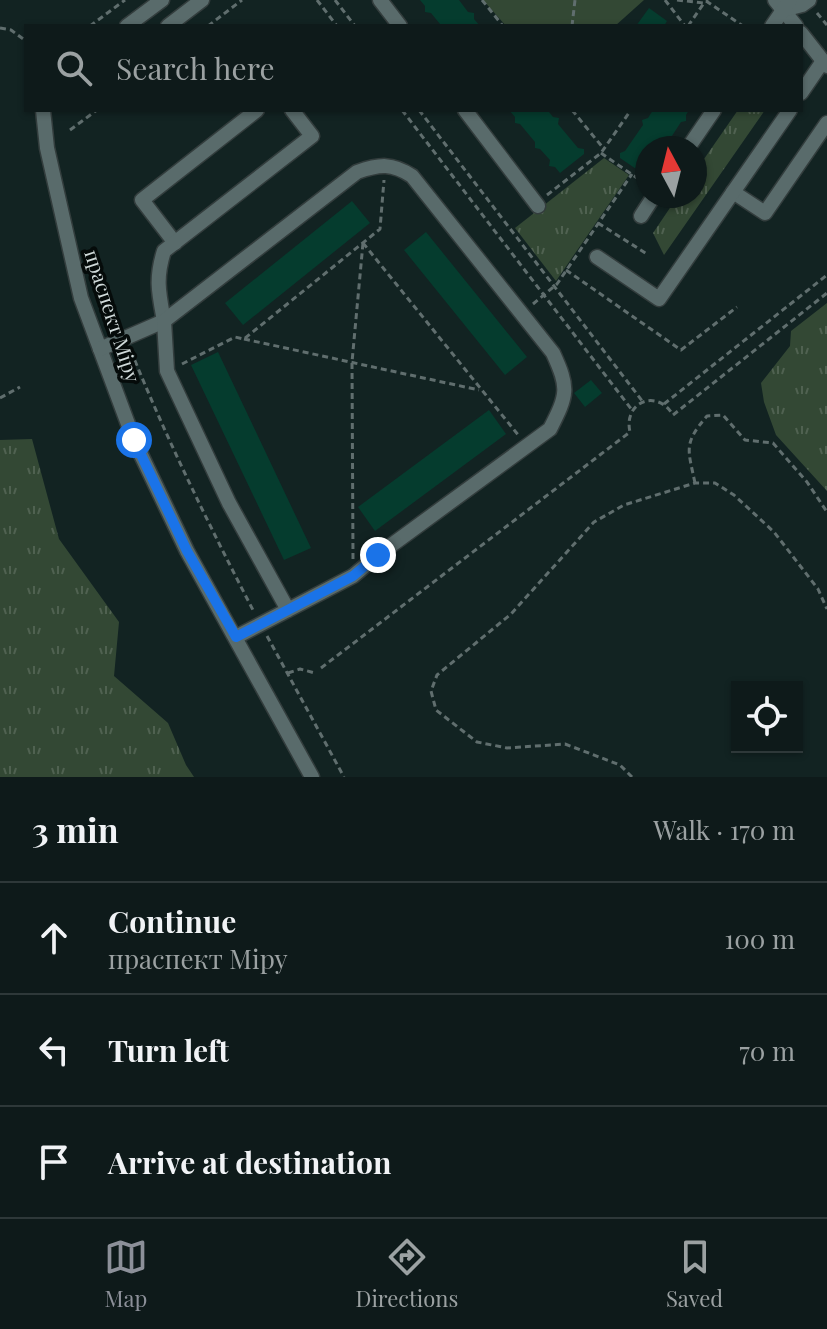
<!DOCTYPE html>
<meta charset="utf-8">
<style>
body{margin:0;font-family:"Playfair Display",serif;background:#172323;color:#f1f3f6}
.controls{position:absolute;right:24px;bottom:24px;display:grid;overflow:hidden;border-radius:0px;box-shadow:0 2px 6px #0004}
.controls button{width:72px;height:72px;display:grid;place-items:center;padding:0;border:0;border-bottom:2px solid #2e3839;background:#0e1a1a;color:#f1f3f6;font:40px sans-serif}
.compass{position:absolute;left:635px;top:136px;width:72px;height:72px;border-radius:50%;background:#0e1a1a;box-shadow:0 2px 6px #0004;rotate:353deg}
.stop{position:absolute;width:24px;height:24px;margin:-18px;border:6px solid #1a73e8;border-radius:50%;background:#fff}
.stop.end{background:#1a73e8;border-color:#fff;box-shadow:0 2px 8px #0008}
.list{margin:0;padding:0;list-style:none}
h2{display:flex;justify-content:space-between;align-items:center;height:104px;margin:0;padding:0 32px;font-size:34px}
h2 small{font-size:26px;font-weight:400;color:#9ba1a2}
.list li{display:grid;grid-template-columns:52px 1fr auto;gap:24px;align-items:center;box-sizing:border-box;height:112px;padding:0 32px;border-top:2px solid #2e3839}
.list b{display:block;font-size:30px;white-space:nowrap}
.list p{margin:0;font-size:26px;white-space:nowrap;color:#9ba1a2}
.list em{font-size:26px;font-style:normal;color:#9ba1a2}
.icon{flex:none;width:44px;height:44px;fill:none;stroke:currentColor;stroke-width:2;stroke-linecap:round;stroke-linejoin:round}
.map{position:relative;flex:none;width:827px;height:777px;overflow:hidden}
.search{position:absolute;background:#0e1a1a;box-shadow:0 2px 6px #0004;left:24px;right:24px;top:24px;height:88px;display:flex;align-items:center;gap:20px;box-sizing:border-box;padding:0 28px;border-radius:0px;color:#9ba1a2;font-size:30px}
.sheet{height:440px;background:#0e1a1a}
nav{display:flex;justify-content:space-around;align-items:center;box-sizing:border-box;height:112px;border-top:2px solid #2e3839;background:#0e1a1a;font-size:22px;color:#9ba1a2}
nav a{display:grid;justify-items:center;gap:4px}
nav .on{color:#8c9099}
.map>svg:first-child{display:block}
.grass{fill:url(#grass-tufts)}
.park{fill:#334834}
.building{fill:#053c2e}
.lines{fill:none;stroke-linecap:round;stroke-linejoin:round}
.minor-casing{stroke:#333d3d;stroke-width:17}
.path{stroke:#606e6e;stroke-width:3;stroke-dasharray:6 4;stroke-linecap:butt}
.minor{stroke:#596b6b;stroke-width:14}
.route{stroke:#1a73e8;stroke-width:10}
.labels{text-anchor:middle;stroke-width:7;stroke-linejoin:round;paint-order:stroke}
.street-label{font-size:20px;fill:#d0dada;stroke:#050b0a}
</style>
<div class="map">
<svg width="827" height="777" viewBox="0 0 827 777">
<defs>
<pattern id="grass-tufts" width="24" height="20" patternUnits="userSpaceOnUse" patternTransform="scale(2)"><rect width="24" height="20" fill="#334834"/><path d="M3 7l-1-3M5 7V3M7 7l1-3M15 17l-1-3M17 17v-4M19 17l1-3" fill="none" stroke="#506251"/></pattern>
</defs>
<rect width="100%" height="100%" fill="#122322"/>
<!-- grass -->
<g class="grass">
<polygon points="738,110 765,110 664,255 653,233 678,196 695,196 695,172"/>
<polygon points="604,158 629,175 556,281 515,228"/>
<polygon points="827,303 827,491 776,435 764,402 761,383 790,346 791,331"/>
<polygon points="32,439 59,539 119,622 114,676 168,723 186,765 194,777 0,777 0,440"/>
</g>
<!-- park -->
<polygon class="park" points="483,0 644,0 615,26 506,26"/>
<!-- building -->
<g class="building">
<polygon points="420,0 459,0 468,12 474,13 474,19 480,26 438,26 440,24 431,13 425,12 425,6"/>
<polygon points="649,8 667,21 664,26 636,26"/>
<polygon points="509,110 551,110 549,112 553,117 559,118 558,124 578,148 584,149 584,154 560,173 555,167 549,166 550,160 540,149 535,148 535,142 520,124 515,123 515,117"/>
<polygon points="653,110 689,110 686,115 686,121 681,122 668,142 668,148 647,148 647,172 645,175 620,158 620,153 625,151 643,125 642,120 648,118"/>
<polygon points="352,201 370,223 243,325 225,303"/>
<polygon points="426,232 527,357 505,375 404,250"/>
<polygon points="218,352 311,548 284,560 191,365"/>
<polygon points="591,380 602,393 585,407 574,393"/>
<polygon points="489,410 506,434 375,531 358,507"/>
</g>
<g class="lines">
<!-- minor casing -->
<g class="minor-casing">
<g id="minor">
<polyline points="380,0 400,26"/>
<polyline points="775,0 796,26"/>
<polyline points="783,10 802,5 809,0"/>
<polyline points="127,26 162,0"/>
<polyline points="168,26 202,0"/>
<polyline points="772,26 790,0"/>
<polyline points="801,33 827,66"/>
<polyline points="801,93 823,61"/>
<polyline points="43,110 47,148 81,298 134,440 187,551 312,777"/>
<polyline points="465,110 538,206"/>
<polyline points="688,148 714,110"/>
<polyline points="733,192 765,213 827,123"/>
<polyline points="641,216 654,196"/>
<polyline points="175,243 142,200 257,110"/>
<polyline points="597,257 659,299 790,110"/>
<path d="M100,349L164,321C159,294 155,279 164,251L312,136L292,110"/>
<path d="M236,637L353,576L378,555L550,429C568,394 569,388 553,353L412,176C392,163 380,164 357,172L164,321L167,371L229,503L288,610"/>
</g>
</g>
<!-- path -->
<g class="path">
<polyline points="317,0 337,26"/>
<polyline points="335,0 355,26"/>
<polyline points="482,0 503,26"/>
<polyline points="665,0 685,26"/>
<polyline points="677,0 704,3 708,0"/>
<polyline points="706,1 743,26"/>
<polyline points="817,13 827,25"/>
<polyline points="90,26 125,0"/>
<polyline points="208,26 242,0"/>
<polyline points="572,26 575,0"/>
<polyline points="688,26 704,3"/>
<polyline points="0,28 11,30 26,41"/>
<polyline points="402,110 632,410"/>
<polyline points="419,110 643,402"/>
<polyline points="572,110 604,149"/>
<polyline points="70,130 97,110"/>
<polyline points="601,153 647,185"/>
<polyline points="547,195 601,153 631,110"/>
<polyline points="598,223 647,254"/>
<polyline points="363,243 519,436"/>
<polyline points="566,270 681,350 737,307"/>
<polyline points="533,304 557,284 632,174"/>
<polyline points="244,339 479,390"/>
<path d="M131,351C167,440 210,527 254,612"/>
<polyline points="182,364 235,337 244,339 380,229 384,180"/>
<polyline points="0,398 20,387"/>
<polyline points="664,404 827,275"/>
<path d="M695,483C688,449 683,444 707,416L723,415L745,440L773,443L807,482L827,512"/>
<polyline points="353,559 352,362 363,243"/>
<polyline points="267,636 344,777"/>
<path d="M321,668L630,432C623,402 657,388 673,415L827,293"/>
<polyline points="288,673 300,669 315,673"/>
<polyline points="632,777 620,765 565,744 507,748 477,742 436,710 431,691 437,675 511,614 594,522 624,505 695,483 715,483 734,495 774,532 818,589 827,609"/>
</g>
<!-- minor -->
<use href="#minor" class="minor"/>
</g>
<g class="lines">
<!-- route -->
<polyline class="route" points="134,440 187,551 236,637 353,576 378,555"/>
</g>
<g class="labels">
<!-- street labels -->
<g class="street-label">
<text transform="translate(112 316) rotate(72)" y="7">праспект Міру</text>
</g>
</g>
</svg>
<div class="controls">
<button><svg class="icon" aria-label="locate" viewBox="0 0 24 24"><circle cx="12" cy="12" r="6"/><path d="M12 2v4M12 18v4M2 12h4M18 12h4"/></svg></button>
</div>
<svg class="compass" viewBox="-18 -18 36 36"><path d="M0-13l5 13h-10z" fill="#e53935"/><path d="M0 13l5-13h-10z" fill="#9ba1a2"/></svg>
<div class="stop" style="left:134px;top:440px"></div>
<div class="stop end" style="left:378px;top:555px"></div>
<div class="search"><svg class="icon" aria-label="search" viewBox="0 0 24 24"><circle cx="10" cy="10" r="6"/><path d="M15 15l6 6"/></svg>Search here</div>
</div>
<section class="sheet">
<h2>3 min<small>Walk · 170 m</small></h2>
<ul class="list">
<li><svg class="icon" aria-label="ahead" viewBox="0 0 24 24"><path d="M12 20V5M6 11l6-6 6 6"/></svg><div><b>Continue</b><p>праспект Міру</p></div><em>100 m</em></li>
<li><svg class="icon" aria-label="left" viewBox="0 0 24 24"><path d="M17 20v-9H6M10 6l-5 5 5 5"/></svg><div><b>Turn left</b></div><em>70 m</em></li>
<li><svg class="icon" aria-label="arrive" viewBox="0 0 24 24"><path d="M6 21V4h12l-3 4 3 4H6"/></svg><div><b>Arrive at destination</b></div></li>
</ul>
</section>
<nav>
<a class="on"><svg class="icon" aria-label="map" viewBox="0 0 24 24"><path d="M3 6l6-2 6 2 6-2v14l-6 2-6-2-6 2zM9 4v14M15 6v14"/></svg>Map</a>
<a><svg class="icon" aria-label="directions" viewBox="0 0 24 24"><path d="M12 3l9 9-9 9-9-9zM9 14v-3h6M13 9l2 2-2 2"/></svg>Directions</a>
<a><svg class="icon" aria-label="saved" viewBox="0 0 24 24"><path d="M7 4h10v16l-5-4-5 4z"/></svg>Saved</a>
</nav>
